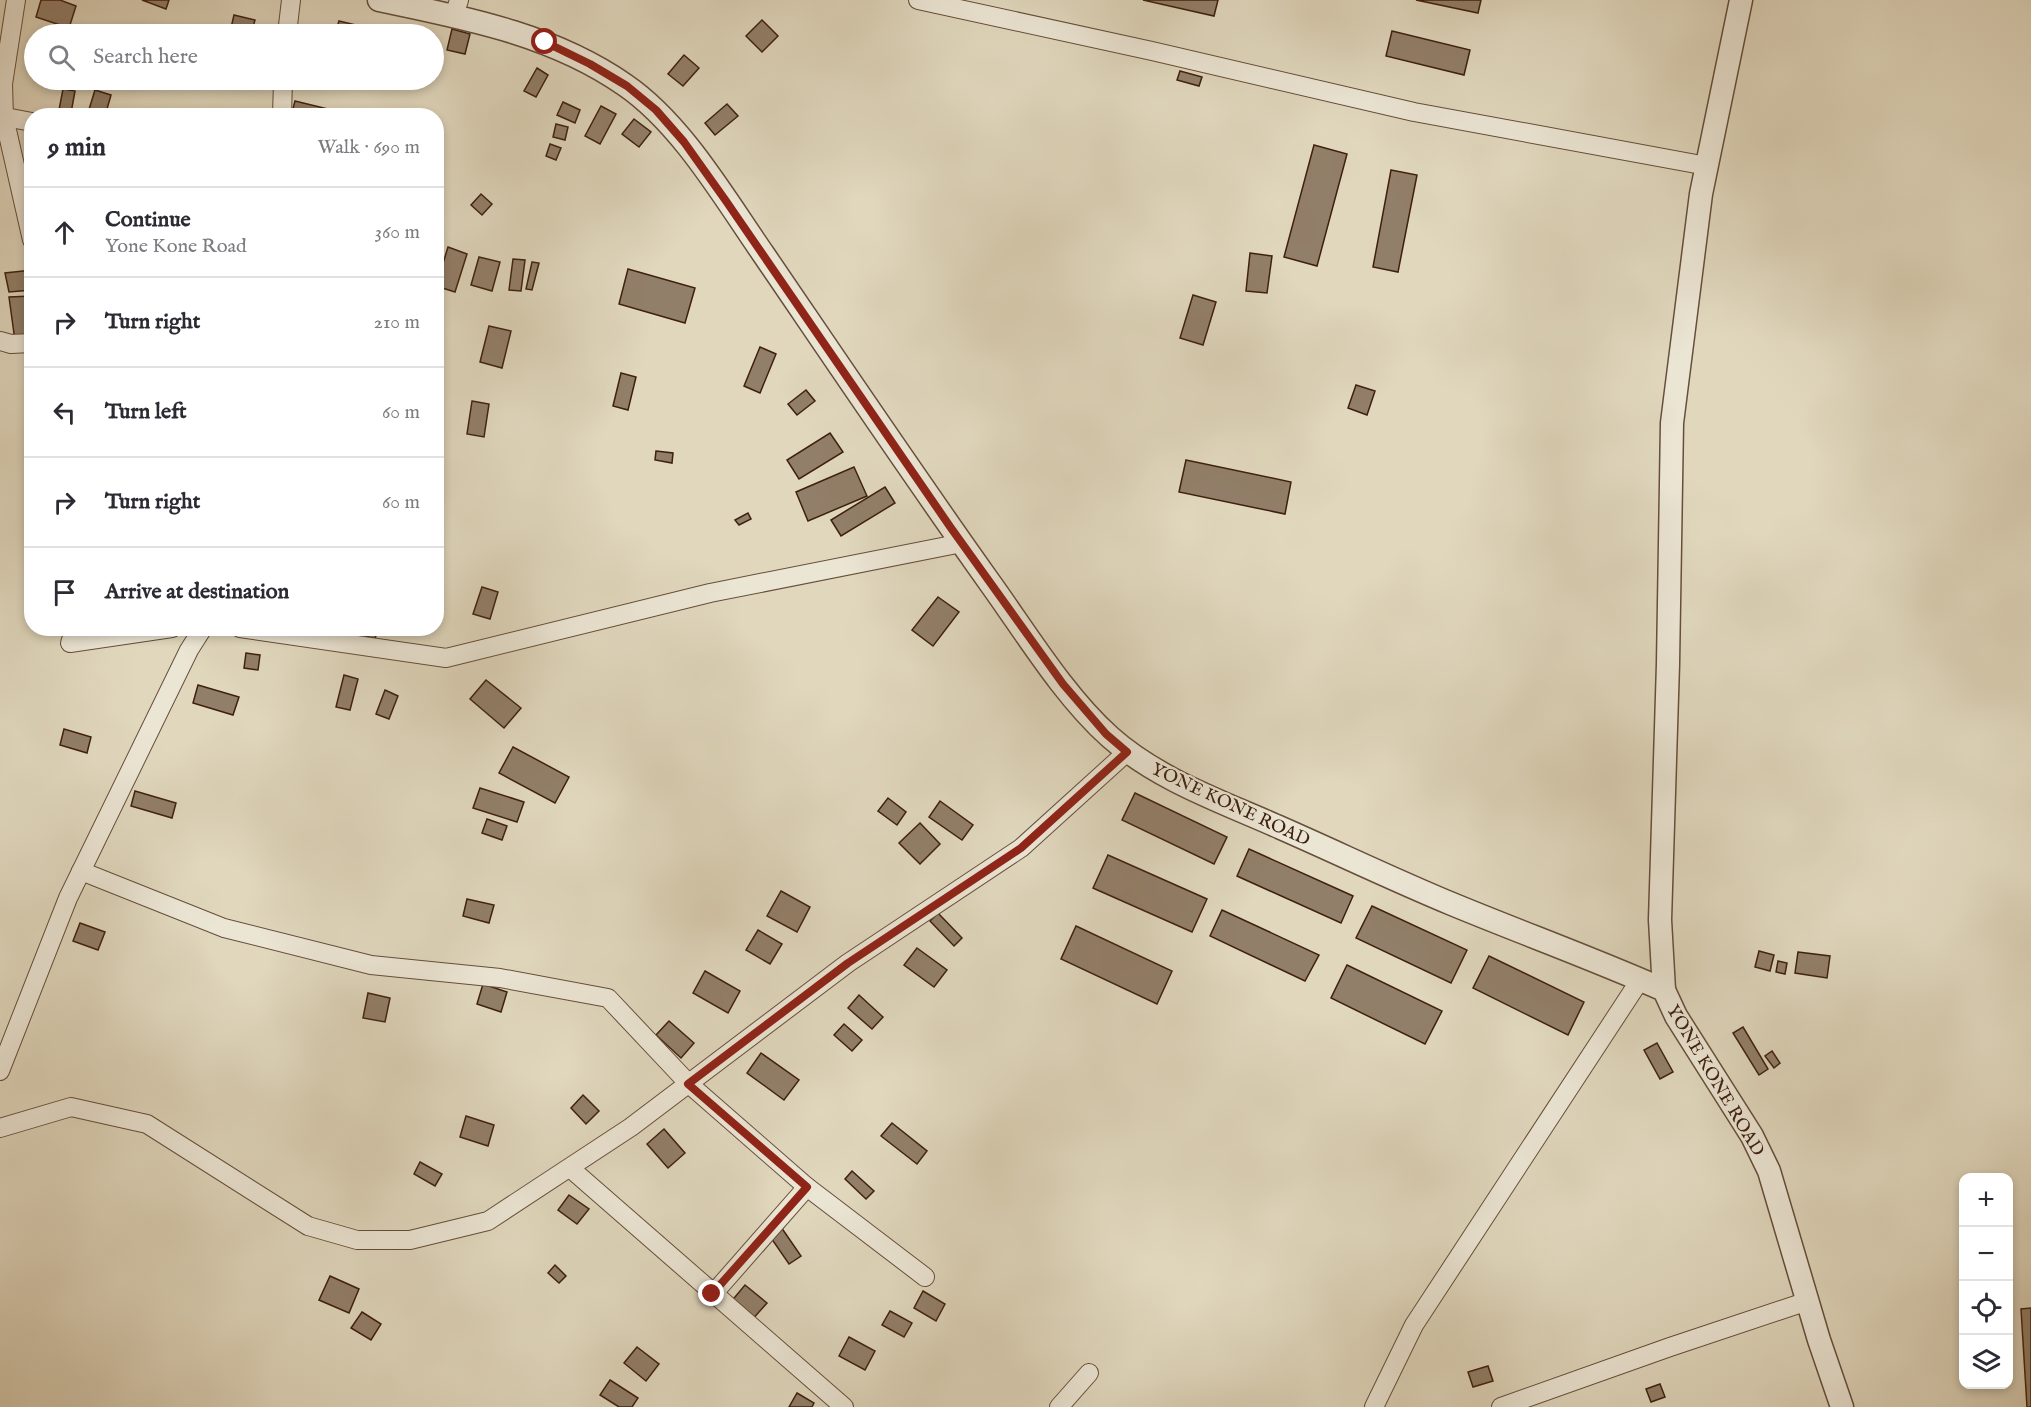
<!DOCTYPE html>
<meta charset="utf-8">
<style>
body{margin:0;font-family:"IM FELL English",serif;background:#f2f2f3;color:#2b2b33}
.controls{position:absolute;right:18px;bottom:18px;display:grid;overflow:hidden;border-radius:12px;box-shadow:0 3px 9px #0003}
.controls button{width:54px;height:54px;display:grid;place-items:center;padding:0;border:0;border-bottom:2px solid #e1e1e2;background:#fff;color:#2b2b33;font:30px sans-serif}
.stop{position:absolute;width:18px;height:18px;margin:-14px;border:4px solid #8f2418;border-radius:50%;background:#fff}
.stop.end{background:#8f2418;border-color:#fff;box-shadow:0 2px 6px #0008}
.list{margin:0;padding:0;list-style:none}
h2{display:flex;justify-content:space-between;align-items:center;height:78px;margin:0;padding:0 24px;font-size:26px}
h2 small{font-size:20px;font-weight:400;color:#7c7c81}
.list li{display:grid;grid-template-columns:39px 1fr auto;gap:18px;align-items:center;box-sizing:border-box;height:90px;padding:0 24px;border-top:2px solid #e1e1e2}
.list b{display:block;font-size:22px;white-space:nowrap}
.list p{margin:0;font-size:20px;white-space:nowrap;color:#7c7c81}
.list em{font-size:20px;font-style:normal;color:#7c7c81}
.icon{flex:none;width:33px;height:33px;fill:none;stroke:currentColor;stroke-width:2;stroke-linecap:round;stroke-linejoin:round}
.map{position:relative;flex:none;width:2031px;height:1407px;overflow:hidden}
.search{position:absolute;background:#fff;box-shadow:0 3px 9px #0003;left:24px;top:24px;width:420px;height:66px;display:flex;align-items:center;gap:15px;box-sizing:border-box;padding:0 21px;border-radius:33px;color:#7c7c81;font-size:22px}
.panel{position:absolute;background:#fff;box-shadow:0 3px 9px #0003;left:24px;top:108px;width:420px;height:528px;border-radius:24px}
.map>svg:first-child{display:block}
.building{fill:#927f69;stroke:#3e200f;stroke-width:1.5}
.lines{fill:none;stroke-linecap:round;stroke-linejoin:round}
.minor-casing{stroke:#664e3a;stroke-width:20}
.tertiary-casing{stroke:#664e3a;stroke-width:25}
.minor{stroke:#ebe5d4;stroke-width:18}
.tertiary{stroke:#ebe5d4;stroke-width:22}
.route{stroke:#8f2418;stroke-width:8}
.labels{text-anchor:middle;stroke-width:4.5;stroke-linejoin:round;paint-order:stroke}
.street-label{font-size:18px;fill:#3e200f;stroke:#ebe5d4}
</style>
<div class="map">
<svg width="2031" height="1407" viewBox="0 0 2031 1407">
<rect width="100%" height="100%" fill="#e0d7bd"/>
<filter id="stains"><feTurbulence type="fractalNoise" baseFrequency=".00333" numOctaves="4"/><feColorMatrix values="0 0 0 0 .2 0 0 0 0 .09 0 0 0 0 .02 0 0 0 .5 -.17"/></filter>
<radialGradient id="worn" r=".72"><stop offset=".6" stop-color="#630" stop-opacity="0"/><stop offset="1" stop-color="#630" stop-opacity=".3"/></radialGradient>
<!-- building -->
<g class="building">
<polygon points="41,0 60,0 76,6 69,28 36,17"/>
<polygon points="142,0 169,0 166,9"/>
<polygon points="1143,0 1218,0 1214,16"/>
<polygon points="1416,0 1481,0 1478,13"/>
<polygon points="234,15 255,20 251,34 230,32"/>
<polygon points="762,20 778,36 762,52 746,36"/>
<polygon points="339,21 356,25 354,34 335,34"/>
<polygon points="452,29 470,34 465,54 447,50"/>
<polygon points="1392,31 1470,50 1464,75 1386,56"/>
<polygon points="684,55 699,68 683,86 668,74"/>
<polygon points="537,68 548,75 536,97 524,91"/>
<polygon points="1180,71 1202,77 1199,86 1177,80"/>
<polygon points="63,89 75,91 71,113 59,110"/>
<polygon points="95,90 111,95 105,116 87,116"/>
<polygon points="295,101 328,109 326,116 291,116"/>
<polygon points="563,102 580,110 575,123 557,115"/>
<polygon points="727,104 738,116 715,135 705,123"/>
<polygon points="601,106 616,114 600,144 585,136"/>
<polygon points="634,119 651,132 639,147 622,134"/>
<polygon points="556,124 568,127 565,140 553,137"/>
<polygon points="550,144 561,148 556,160 546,156"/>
<polygon points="1314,145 1347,154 1317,266 1284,257"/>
<polygon points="1391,170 1417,175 1398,272 1373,267"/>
<polygon points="481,194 492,204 482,215 471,205"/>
<polygon points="448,247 467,254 455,292 436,286"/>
<polygon points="1250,253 1272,256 1267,293 1246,291"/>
<polygon points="479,257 500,262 492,291 471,285"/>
<polygon points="513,259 525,260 521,291 509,290"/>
<polygon points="532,262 539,263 532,290 526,289"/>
<polygon points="628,269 695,288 685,323 619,304"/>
<polygon points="32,270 32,290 9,292 5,273"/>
<polygon points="1193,295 1216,302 1203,345 1180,338"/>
<polygon points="32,296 32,340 15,341 9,297"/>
<polygon points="489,326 511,331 502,368 480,362"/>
<polygon points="760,347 776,354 760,393 744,386"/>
<polygon points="621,373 636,377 628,410 613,406"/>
<polygon points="1356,385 1375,391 1367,415 1348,408"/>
<polygon points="806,390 815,401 797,415 788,404"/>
<polygon points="472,401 489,404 484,437 467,434"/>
<polygon points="830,433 843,452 799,479 787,460"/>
<polygon points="656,451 673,453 672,463 655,460"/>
<polygon points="1186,460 1291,482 1285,514 1179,492"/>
<polygon points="854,467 867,496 808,521 796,492"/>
<polygon points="885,487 895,503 841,536 831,520"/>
<polygon points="748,513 751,519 739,525 735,520"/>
<polygon points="482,587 498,592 490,619 473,614"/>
<polygon points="938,597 959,612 933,646 912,630"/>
<polygon points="357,628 378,628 375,639 356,633"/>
<polygon points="246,653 260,655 258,670 244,668"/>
<polygon points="344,675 358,679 350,710 336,707"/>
<polygon points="486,680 521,708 504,728 470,699"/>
<polygon points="198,685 239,697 233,715 193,703"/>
<polygon points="385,690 398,696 389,719 376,714"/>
<polygon points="64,729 91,737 87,753 60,745"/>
<polygon points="513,747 569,777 555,803 499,773"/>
<polygon points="480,788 524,802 517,822 473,808"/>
<polygon points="135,791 176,803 172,818 131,806"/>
<polygon points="1135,793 1227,837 1214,864 1122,820"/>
<polygon points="888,798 906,812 897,825 878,811"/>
<polygon points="940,801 973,825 962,840 929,817"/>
<polygon points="487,819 507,826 502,840 482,833"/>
<polygon points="920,823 940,844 920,864 899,843"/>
<polygon points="1249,849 1353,896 1341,923 1237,876"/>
<polygon points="1108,855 1207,899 1192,932 1093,888"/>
<polygon points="781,891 810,907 797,932 767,916"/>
<polygon points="467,899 494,905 489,923 463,916"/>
<polygon points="1372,906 1467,950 1451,983 1356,938"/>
<polygon points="1222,910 1319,955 1305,981 1210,936"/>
<polygon points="938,913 962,938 954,946 930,921"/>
<polygon points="80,923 105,932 98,950 73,941"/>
<polygon points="1076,926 1172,971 1157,1004 1061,959"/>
<polygon points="758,930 782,944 770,964 746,950"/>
<polygon points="917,948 947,970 934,987 904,965"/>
<polygon points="1759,951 1774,955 1770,971 1755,967"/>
<polygon points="1798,952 1830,956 1827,978 1795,973"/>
<polygon points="1489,956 1584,1002 1568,1035 1473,988"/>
<polygon points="1778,961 1787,963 1785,974 1776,972"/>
<polygon points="1347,965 1442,1011 1425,1044 1331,998"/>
<polygon points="705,971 740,991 728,1013 693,993"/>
<polygon points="483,984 507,992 501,1012 477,1004"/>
<polygon points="368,993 390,998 385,1022 363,1018"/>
<polygon points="859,995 883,1017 872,1029 848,1008"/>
<polygon points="669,1021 694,1043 681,1058 656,1035"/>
<polygon points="844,1024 862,1040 852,1051 834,1035"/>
<polygon points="1743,1027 1768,1069 1759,1075 1733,1033"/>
<polygon points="1657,1043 1673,1072 1660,1079 1644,1050"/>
<polygon points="1772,1051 1780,1063 1774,1068 1765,1056"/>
<polygon points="761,1053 799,1080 784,1100 747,1073"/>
<polygon points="583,1095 599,1111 586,1124 571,1108"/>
<polygon points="466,1116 494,1125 488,1146 460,1137"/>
<polygon points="892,1123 927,1151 917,1164 881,1136"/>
<polygon points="664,1129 685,1153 668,1168 647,1144"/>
<polygon points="420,1162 442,1174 435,1186 414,1174"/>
<polygon points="852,1171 874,1191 866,1199 845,1179"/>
<polygon points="569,1195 589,1209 577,1224 558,1210"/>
<polygon points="781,1227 801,1256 789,1264 769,1235"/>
<polygon points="555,1265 566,1276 559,1283 548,1273"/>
<polygon points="330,1276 359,1289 349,1313 319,1300"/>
<polygon points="745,1285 767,1303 751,1321 730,1303"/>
<polygon points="923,1291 945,1304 936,1321 914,1308"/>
<polygon points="2031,1308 2031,1407 2027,1407 2021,1309"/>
<polygon points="890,1311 912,1323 904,1337 882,1325"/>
<polygon points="362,1312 381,1324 371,1340 351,1328"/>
<polygon points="849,1337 875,1351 865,1370 839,1356"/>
<polygon points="637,1347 659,1364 646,1381 624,1363"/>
<polygon points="1488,1366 1493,1381 1473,1387 1468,1372"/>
<polygon points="610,1380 638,1398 632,1407 619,1407 600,1395"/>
<polygon points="1660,1384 1665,1397 1651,1402 1646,1389"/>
<polygon points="797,1393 814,1403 812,1407 789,1407"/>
</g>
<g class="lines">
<!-- minor casing -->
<g class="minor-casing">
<g id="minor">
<polyline points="16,0 3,84 4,117 32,240"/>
<polyline points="918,0 1152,51 1414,112 1707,166"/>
<polyline points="454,16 459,0"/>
<polyline points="287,34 291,0"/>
<polyline points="0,116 32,122"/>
<polyline points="282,116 283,80"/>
<polyline points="0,341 11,344 32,343"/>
<polyline points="75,628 70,643 172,628"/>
<polyline points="240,628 446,658 710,593 962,543"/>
<polyline points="81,871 224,928 371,965 500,978 608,998 689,1084 807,1187 925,1277"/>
<polyline points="0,1071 68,898 189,650 203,628"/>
<polyline points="0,1128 71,1107 147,1124 308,1226 357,1240 410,1240 488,1221 631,1127 848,963 1021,848 1127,752"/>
<polyline points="570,1168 844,1407"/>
<polyline points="713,1294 807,1187"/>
<polyline points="1059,1407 1089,1373"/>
<polyline points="1374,1407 1414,1325 1640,980"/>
<polyline points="1501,1407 1670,1347 1808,1301"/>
</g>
</g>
<!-- tertiary casing -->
<g class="tertiary-casing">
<g id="tertiary">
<path d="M379,0C465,18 552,34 625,85C682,124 725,199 764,255C839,365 913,475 990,583C1026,633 1064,696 1110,737C1158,780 1223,802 1281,828C1338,853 1394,880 1452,904C1522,933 1594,959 1664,990L1676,1016L1752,1136L1769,1171L1819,1340L1842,1407"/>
<polyline points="1664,990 1660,920 1668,664 1672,423 1701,194 1741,0"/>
</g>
</g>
<!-- minor -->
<use href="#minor" class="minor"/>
<!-- tertiary -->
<use href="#tertiary" class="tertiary"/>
</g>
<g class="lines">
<!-- route -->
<polyline class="route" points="545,42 590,64 627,86 656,110 684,142 726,201 951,528 1063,684 1106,734 1127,752 1021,848 848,963 688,1084 807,1187 712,1294"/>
</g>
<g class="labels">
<!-- street labels -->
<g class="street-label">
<text transform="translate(1231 804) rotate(25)" y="6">YONE KONE ROAD</text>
<text transform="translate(1716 1080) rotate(59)" y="6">YONE KONE ROAD</text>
</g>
</g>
<rect width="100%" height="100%" filter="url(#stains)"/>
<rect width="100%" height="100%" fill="url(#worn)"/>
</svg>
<div class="controls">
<button>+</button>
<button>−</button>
<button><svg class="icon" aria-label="locate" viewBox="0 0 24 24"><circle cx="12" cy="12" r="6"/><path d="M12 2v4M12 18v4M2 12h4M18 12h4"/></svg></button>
<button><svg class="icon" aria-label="layers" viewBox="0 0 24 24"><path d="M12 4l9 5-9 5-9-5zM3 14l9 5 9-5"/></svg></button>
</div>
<div class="stop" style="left:545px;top:42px"></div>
<div class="stop end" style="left:712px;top:1294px"></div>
<div class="search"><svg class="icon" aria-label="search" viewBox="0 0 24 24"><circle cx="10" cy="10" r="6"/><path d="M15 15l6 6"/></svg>Search here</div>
<section class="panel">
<h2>9 min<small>Walk · 690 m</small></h2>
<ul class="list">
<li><svg class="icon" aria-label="ahead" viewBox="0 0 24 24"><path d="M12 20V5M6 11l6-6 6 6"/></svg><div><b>Continue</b><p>Yone Kone Road</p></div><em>360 m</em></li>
<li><svg class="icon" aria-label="right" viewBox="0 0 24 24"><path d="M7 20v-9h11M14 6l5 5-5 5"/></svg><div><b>Turn right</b></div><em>210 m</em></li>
<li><svg class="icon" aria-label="left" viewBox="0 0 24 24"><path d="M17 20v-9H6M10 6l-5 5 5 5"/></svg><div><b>Turn left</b></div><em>60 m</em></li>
<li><svg class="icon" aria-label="right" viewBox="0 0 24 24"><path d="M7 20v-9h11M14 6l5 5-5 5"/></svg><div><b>Turn right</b></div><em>60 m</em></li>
<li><svg class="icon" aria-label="arrive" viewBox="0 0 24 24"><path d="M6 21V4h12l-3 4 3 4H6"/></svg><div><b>Arrive at destination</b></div></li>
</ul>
</section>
</div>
